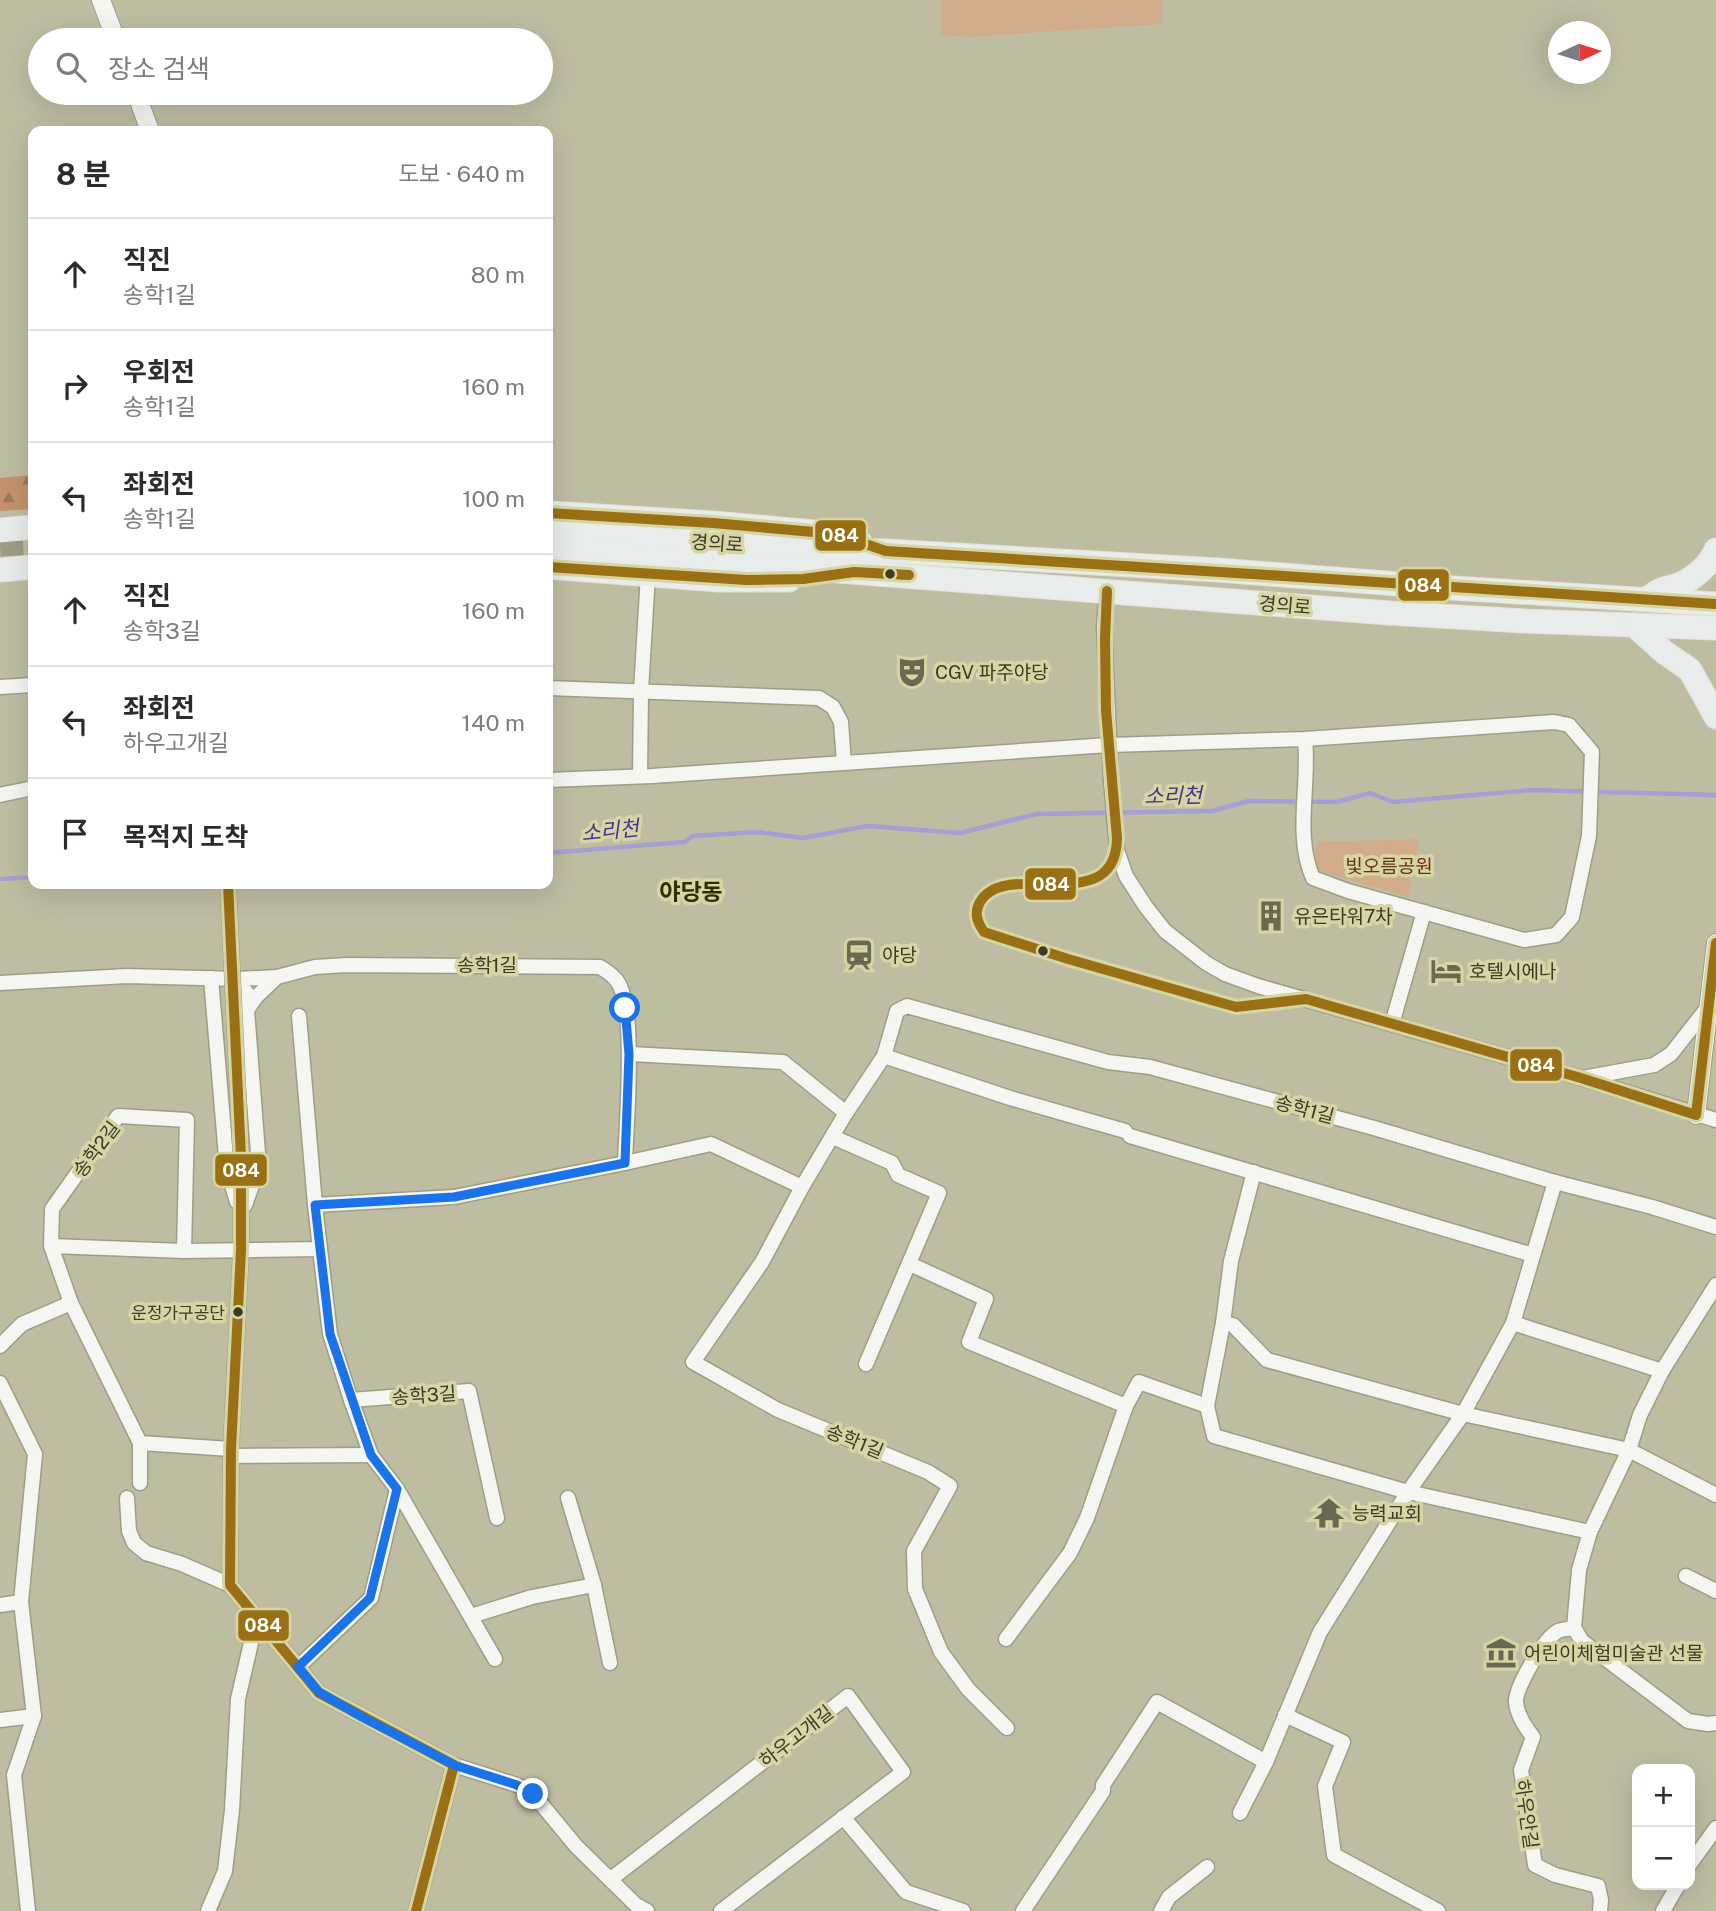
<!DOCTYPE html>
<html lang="ko">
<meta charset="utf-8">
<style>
body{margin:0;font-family:"Public Sans","Noto Sans KR",sans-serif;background:#f7f7f7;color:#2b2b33}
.controls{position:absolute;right:21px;bottom:21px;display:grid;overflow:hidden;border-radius:14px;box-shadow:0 7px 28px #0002}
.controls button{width:63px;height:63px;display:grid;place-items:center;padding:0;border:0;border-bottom:2px solid #e1e1e2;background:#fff;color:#2b2b33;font:35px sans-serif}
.compass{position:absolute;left:1548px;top:21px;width:63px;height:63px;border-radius:50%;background:#fff;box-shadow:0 7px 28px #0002;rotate:86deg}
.stop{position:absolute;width:21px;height:21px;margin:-16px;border:5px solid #1a73e8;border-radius:50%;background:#fff}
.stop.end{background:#1a73e8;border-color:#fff;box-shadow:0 2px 7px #0008}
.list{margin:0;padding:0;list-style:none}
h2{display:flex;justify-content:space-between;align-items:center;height:91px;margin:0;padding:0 28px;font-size:30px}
h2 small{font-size:23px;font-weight:400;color:#7c7c81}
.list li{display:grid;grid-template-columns:46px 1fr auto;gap:21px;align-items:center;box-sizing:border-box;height:112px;padding:0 28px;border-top:2px solid #e1e1e2}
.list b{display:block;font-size:26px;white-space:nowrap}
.list p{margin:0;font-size:23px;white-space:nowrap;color:#7c7c81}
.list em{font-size:23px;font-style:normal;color:#7c7c81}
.icon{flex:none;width:38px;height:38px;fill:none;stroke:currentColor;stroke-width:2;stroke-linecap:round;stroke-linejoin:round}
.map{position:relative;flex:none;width:1716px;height:1911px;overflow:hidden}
.search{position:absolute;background:#fff;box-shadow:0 7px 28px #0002;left:28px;top:28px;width:525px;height:77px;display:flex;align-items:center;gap:18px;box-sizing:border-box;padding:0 24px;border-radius:38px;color:#7c7c81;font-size:26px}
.panel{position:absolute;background:#fff;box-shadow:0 7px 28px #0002;left:28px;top:126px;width:525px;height:763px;border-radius:14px}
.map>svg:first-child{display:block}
.forest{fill:url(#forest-firs)}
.park{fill:#d2ab8b}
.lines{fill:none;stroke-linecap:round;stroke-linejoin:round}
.stream{stroke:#a59fd4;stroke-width:4.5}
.primary-tunnel{stroke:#9d9c83;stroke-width:23;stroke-dasharray:23 11;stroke-linecap:butt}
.minor-casing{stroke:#9e9d88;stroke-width:17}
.tertiary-casing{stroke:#9e9d88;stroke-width:20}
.primary-casing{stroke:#e2e1d5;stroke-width:25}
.minor{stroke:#f5f5f1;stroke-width:14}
.tertiary{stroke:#f5f5f1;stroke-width:18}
.primary{stroke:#e8ecea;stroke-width:23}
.minor-bridge-casing{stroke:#9e9d88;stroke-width:17;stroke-linecap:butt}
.minor-bridge{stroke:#f5f5f1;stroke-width:14}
.bus-1-casing{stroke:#d6d5a3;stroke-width:16}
.bus-1{stroke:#997013;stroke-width:10}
.route{stroke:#1a73e8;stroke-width:9}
.bus-dot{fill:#3b3b26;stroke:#d6d5a3;stroke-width:2.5}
.labels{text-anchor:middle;stroke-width:7;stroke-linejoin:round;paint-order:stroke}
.bus-label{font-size:17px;fill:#3b3b26;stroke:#d6d5a3;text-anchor:end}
.street-label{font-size:19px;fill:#3b3b26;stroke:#d6d5a3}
.poi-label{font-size:19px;fill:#3b3b26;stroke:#d6d5a3;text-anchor:start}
.park-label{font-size:19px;fill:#6c310f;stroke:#d6d5a3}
.water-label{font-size:21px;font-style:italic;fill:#473096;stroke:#d6d5a3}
.quarter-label{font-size:23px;font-weight:bold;fill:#302e00;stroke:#d6d5a3}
.line-badge{stroke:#d6d5a3;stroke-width:2.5}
.badge-label{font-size:19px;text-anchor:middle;font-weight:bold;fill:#fff}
</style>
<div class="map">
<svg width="1716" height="1911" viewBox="0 0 1716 1911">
<defs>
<pattern id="forest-firs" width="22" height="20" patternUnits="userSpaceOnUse" patternTransform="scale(1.75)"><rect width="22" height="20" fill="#c3926c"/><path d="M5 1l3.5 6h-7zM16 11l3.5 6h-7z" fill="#a07859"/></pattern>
</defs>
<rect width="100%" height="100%" fill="#bebda2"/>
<!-- forest -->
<polygon class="forest" points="33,475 33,509 0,511 0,478"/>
<!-- park -->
<g class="park">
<polygon points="942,0 1162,0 1162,24 969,37 941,35"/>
<polygon points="1419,839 1408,897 1320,871 1314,858 1317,842"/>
</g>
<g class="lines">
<!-- stream -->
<g class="stream">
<polyline points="548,853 684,842 693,836 758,832 803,838 868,826 960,833 1037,814 1212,811 1249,801 1337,802 1370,793 1393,802 1531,790 1716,795"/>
<polyline points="0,879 33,877"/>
</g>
<!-- primary-tunnel -->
<polyline class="primary-tunnel" points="0,545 33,543"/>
<!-- minor casing -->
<g class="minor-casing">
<g id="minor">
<polyline points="1107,591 1104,626 1111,780 1117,850 1126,876 1146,907 1165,931 1206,963 1225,974 1258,986 1581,1078 1716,1120"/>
<polyline points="0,687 33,685"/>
<polyline points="548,688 819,698 833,707 841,722 844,763"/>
<polyline points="640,776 641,691 648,574"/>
<path d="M548,780L652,776L1109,745L1305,739L1554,722L1569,725L1592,752L1589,836L1572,917L1556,935L1524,940L1348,891L1313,878C1294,836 1310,784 1305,739"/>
<polyline points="0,795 33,788"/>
<path d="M277,977L315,967L346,965L600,967C606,971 613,975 617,981C637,1008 626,1126 625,1163"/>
<polyline points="211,978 227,1169 237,1202"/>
<polyline points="237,979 248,995 247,1010 259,1166 245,1205"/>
<polyline points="0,983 127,976 237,979 277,977 256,997 247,1010"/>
<polyline points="299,1016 315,1205"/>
<polyline points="1392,1024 1424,912"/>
<polyline points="630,1054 783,1062 846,1113"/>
<polyline points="884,1056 1010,1098 1125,1131"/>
<polyline points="1583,1078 1654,1065 1671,1054 1708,1007"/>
<polyline points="1130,1136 1533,1255"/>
<polyline points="833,1137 892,1163 898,1175 939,1193 866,1364"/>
<polyline points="241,1157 241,1250 231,1449 230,1585 319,1693 454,1765 517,1785 533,1794 576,1846 636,1905 647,1911"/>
<polyline points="802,1187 762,1262 693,1362 778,1410 928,1472 950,1486 914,1551 915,1589 941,1652 968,1689 1007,1728"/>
<polyline points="51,1246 52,1209 118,1116 187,1120 184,1251"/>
<polyline points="320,1249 330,1334 351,1400"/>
<polyline points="910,1264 986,1299 969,1342 1126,1406 1139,1382 1207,1406 1214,1436 1408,1492 1590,1532"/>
<polyline points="1223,1323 1233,1325 1267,1360 1463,1414 1629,1450 1716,1495"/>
<polyline points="1513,1323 1662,1371"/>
<polyline points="0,1346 22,1324 71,1303"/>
<polyline points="0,1383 35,1454 21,1602 34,1716 14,1775 28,1911"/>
<polyline points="1207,1406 1223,1323 1231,1261 1254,1172"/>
<polyline points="231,1449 140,1443 71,1303 51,1246 184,1251 320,1249 315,1205 454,1197 625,1163 711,1144 802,1187 846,1113 884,1056 897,1011 907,1006 1108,1062 1150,1067 1374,1128 1555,1182 1652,1207 1716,1227"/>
<polyline points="230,1456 371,1455"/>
<polyline points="140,1483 140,1443"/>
<polyline points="127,1498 129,1531 134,1543 146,1553 182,1564 230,1585"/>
<polyline points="1686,1576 1716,1591"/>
<polyline points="594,1585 610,1663"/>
<polyline points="0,1605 21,1602"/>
<polyline points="471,1616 532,1597 594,1585 568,1498"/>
<polyline points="1574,1628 1579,1570 1590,1532 1629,1450 1640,1415 1662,1371 1716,1285"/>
<polyline points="1006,1639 1070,1553 1087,1518 1126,1406"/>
<polyline points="495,1659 397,1489 371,1455 351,1400 469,1391 497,1518"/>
<polyline points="298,1667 371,1598 397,1489"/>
<polyline points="1285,1715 1343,1742 1325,1786 1334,1855 1438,1911"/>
<polyline points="0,1720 34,1716"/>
<polyline points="1266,1762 1320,1632 1408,1492 1463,1414 1513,1323 1555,1182"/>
<polyline points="843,1817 906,1892 963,1911"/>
<polyline points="1690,1864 1716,1828"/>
<polyline points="611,1879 848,1696 903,1772 721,1911"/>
<polyline points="208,1911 225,1871 232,1810 238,1699 257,1617"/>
<polyline points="416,1911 454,1765"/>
<polyline points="1023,1911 1103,1791 1103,1785 1157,1702 1266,1762 1240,1813"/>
<polyline points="1161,1911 1169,1897 1207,1867"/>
<path d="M1600,1911L1601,1900L1598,1886L1555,1875L1535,1865L1521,1770L1533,1737C1525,1727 1517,1714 1516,1702C1515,1688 1544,1638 1558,1631C1562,1629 1570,1629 1574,1628L1582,1641L1688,1721L1708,1724L1716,1723"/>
<polyline points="1663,1911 1678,1885"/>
</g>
</g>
<!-- tertiary casing -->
<g class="tertiary-casing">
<g id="tertiary">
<polyline points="101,0 116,40"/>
<polyline points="136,93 150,131"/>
<polyline points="1696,1115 1716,943"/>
</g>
</g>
<!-- primary casing -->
<g class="primary-casing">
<g id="primary">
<polyline points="548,513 713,523 836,534 860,542"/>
<polyline points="0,530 33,527"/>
<polyline points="548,532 787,548 886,551 1218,570 1437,587 1716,604"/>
<polyline points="548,549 1389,613 1524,621 1716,628"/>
<polyline points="548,567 718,580 789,580"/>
<polyline points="0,570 33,567"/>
<path d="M1650,597C1661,588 1662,590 1675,586C1692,581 1709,566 1716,550"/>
<polyline points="1634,625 1664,652 1690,670 1716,717"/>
</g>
</g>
<!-- minor -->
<use href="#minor" class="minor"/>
<!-- tertiary -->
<use href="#tertiary" class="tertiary"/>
<!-- primary -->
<use href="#primary" class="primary"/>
<!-- minor-bridge casing -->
<g class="minor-bridge-casing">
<polyline id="minor-bridge" points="228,884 241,1157"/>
</g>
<!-- minor-bridge -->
<use href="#minor-bridge" class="minor-bridge"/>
<!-- bus-1 casing -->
<g class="bus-1-casing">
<g id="bus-1">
<path d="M548,513L713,523L836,534L886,551C1163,567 1439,587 1716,604"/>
<polyline points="548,567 747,580 803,579 854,572 909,575"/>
<path d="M1107,591L1105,639L1106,710L1117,838C1116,920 1006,857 980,902C974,913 977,922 984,932L1068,959L1236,1007L1306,999L1581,1078L1696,1115L1716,943"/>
<polyline points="228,884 241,1157 241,1250 231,1449 230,1585 319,1693 454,1765 416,1911"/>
</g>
</g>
<!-- bus-1 -->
<use href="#bus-1" class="bus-1"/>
</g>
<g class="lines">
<!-- route -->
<polyline class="route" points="533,1794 517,1785 454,1765 362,1717 319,1692 298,1667 370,1598 397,1489 371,1455 330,1334 315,1205 454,1197 625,1163 629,1054 625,1008"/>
</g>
<!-- icons -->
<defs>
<g id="theatre-bare" transform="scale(2.415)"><path d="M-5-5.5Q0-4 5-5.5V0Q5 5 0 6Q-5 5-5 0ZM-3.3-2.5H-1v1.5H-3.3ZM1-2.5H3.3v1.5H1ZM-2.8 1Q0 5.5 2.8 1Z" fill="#696851" stroke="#d6d5a3" stroke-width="2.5" paint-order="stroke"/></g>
<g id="building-bare" transform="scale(2.415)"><path d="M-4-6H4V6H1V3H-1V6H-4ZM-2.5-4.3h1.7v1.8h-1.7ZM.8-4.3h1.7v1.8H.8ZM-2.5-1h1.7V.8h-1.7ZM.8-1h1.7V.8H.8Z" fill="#696851" stroke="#d6d5a3" stroke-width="2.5" paint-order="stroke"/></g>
<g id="station-bare" transform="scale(2.415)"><path d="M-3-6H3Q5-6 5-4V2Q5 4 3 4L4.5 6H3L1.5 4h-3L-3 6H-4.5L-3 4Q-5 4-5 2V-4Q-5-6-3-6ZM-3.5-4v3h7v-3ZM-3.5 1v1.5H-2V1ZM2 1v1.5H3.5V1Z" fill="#696851" stroke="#d6d5a3" stroke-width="2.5" paint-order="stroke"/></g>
<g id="hotel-bare" transform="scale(2.415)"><path d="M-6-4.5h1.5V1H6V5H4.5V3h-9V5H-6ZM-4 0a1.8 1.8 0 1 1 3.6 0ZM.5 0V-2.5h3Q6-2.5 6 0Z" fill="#696851" stroke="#d6d5a3" stroke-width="2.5" paint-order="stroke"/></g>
<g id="temple-bare" transform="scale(2.415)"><path d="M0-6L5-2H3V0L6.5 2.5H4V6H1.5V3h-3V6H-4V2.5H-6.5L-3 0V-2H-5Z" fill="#696851" stroke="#d6d5a3" stroke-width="2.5" paint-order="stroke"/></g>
<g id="museum-bare" transform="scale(2.415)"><path d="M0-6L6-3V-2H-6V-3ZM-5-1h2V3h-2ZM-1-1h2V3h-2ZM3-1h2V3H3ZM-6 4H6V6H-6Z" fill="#696851" stroke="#d6d5a3" stroke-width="2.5" paint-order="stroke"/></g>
</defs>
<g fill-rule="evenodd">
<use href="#theatre-bare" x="912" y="672"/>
<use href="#building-bare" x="1271" y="916"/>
<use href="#station-bare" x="859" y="955"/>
<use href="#hotel-bare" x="1446" y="971"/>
<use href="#temple-bare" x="1329" y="1513"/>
<use href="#museum-bare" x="1501" y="1653"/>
</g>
<!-- markers -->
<g class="bus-dot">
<circle cx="890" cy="574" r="6"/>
<circle cx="1043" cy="951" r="6"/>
<circle cx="238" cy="1312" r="6"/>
</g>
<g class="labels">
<!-- bus labels -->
<g class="bus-label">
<text x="225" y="1319">운정가구공단</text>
</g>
<!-- street labels -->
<g class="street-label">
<text transform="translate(717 543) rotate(4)" y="7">경의로</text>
<text transform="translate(1285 605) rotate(5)" y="7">경의로</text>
<text x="487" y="972">송학1길</text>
<text transform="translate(1305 1109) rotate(15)" y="7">송학1길</text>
<text transform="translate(96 1149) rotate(-53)" y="7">송학2길</text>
<text transform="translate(424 1395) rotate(-4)" y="7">송학3길</text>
<text transform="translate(855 1441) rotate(22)" y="7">송학1길</text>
<text transform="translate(796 1736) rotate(-38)" y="7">하우고개길</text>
<text transform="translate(1527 1814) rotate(82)" y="7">하우안길</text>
</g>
<!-- poi labels -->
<g class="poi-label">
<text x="935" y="679">CGV 파주야당</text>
<text x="1294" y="923">유은타워7차</text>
<text x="882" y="962">야당</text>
<text x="1469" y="978">호텔시에나</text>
<text x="1352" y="1520">능력교회</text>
<text x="1524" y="1660">어린이체험미술관 선물</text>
</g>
<!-- park labels -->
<g class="park-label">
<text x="1389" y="873">빛오름공원</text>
</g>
<!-- water labels -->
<g class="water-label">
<text transform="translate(1173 796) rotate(-1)" y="7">소리천</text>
<text transform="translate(610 831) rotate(-6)" y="7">소리천</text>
</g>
<!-- quarter labels -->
<g class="quarter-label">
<text x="691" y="900">야당동</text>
</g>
</g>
<g class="line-badge">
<rect x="814" y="519" width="53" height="33" rx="7" fill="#997013"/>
<rect x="1397" y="568" width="53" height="34" rx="7" fill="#997013"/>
<rect x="1024" y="867" width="53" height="34" rx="7" fill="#997013"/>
<rect x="1509" y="1048" width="54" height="34" rx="7" fill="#997013"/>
<rect x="214" y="1153" width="54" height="34" rx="7" fill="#997013"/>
<rect x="237" y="1609" width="53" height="33" rx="7" fill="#997013"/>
</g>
<g class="badge-label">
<text x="840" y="542">084</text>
<text x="1423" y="592">084</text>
<text x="1051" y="891">084</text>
<text x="1536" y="1072">084</text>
<text x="241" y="1177">084</text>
<text x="263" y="1632">084</text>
</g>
</svg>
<div class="controls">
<button>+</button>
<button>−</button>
</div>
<svg class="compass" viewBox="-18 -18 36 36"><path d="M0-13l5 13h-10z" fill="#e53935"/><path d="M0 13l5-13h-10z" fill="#7c7c81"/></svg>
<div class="stop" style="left:625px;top:1008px"></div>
<div class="stop end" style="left:533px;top:1794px"></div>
<div class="search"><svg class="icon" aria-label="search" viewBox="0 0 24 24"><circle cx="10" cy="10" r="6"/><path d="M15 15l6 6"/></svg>장소 검색</div>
<section class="panel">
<h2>8 분<small>도보 · 640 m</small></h2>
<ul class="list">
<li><svg class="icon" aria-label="ahead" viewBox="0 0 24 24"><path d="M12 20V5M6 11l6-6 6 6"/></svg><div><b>직진</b><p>송학1길</p></div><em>80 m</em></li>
<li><svg class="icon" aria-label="right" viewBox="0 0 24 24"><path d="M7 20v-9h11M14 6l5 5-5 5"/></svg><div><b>우회전</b><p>송학1길</p></div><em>160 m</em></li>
<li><svg class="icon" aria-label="left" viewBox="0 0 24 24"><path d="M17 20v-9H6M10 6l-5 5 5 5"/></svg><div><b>좌회전</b><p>송학1길</p></div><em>100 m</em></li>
<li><svg class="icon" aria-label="ahead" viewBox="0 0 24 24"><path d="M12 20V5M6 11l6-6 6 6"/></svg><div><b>직진</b><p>송학3길</p></div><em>160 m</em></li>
<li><svg class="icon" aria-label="left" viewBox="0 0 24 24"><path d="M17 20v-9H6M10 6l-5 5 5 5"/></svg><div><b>좌회전</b><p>하우고개길</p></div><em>140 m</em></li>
<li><svg class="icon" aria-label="arrive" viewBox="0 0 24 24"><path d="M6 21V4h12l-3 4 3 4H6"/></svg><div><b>목적지 도착</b></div></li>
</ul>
</section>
</div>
